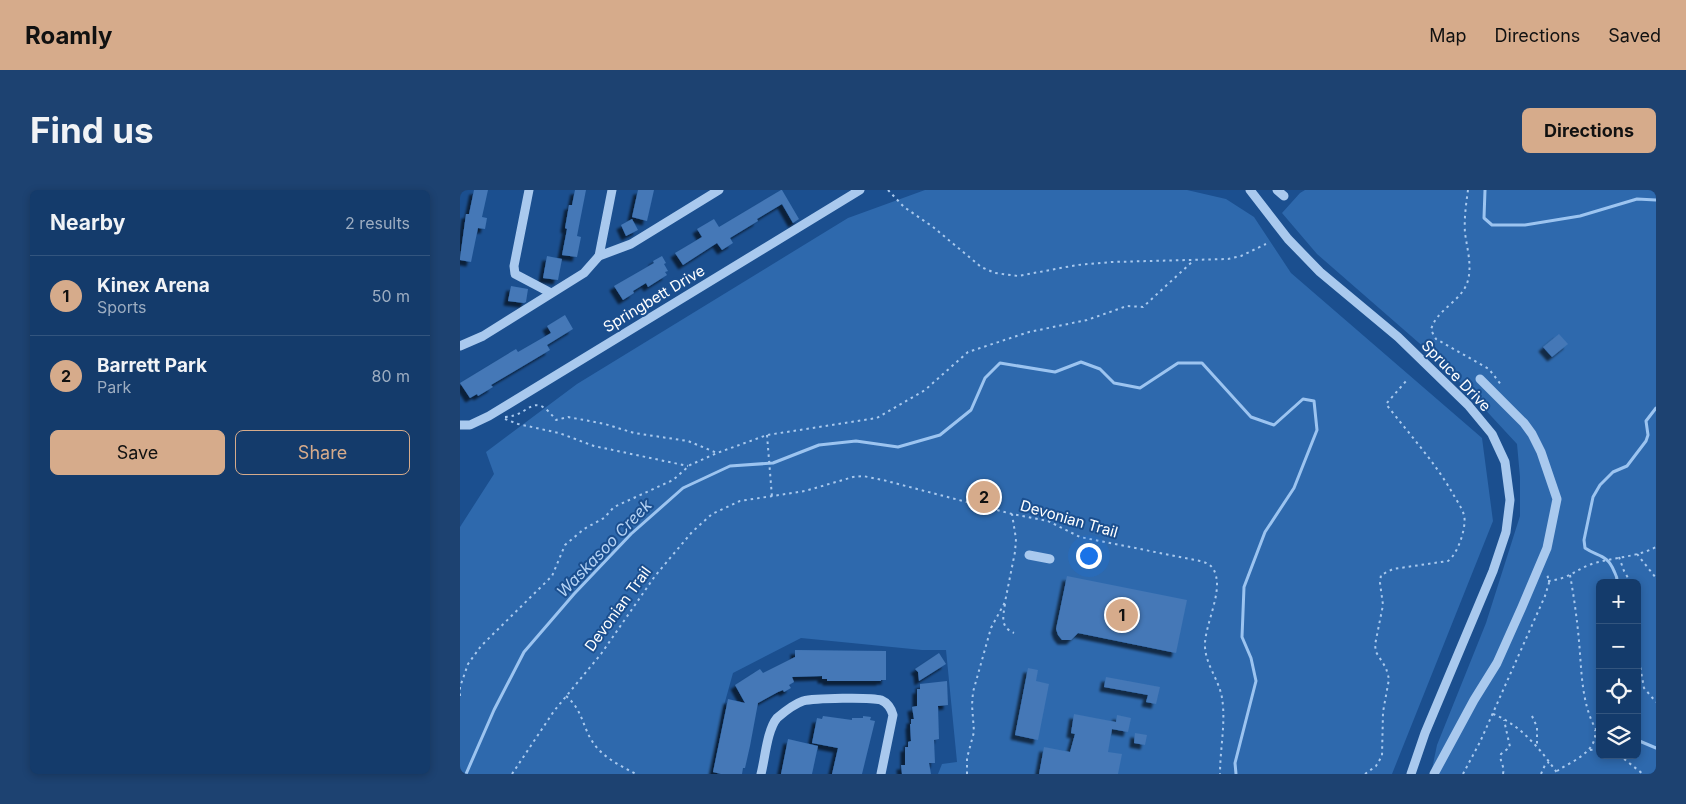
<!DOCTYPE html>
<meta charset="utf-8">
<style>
body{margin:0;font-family:Inter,sans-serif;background:#1d4271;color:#f1f3f6}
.controls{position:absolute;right:15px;bottom:15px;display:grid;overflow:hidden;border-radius:8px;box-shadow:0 2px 8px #0003}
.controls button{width:45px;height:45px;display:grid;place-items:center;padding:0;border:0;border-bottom:1px solid #33557e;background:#143b6b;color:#f1f3f6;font:25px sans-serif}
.you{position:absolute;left:628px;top:365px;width:18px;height:18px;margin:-12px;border:4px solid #fff;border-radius:50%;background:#1a73e8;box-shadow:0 0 0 8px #1a73e833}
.badge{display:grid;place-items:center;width:32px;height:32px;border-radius:50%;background:#d6ab8b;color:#111;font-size:16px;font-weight:700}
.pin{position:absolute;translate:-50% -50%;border:2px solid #fff;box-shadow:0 1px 5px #0006}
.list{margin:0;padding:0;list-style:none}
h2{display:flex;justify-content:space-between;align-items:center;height:65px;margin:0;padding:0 20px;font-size:21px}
h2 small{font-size:16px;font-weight:400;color:#9dadc1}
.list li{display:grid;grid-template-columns:32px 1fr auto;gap:15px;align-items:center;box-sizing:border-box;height:80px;padding:0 20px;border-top:1px solid #33557e}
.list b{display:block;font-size:19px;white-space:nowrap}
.list p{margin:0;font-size:16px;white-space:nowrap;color:#9dadc1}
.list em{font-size:16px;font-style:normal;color:#9dadc1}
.actions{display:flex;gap:10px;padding:15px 20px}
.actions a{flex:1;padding:11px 0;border:1px solid #d6ab8b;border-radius:8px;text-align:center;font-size:18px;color:#d6ab8b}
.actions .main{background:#d6ab8b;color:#111}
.icon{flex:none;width:28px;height:28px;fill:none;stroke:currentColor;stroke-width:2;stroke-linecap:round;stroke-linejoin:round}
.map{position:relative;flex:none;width:1196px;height:584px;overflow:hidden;border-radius:8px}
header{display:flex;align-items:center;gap:30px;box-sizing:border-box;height:70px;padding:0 25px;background:#d6ab8b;color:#111}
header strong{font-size:24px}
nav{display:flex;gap:28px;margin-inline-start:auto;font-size:18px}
.intro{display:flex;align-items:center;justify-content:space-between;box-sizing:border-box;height:120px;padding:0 30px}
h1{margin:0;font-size:35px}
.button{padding:12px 22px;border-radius:8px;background:#d6ab8b;color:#111;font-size:18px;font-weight:700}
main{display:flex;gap:30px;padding:0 30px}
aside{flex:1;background:#143b6b;border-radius:8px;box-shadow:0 2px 8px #0003}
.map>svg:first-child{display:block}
.green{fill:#2e69ad;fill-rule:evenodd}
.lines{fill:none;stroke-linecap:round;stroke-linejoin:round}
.stream{stroke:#9cc4f0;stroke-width:3}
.building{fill:#4478b7;filter:url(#shadow)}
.path{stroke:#a9c9ee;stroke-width:2;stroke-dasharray:2.5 4;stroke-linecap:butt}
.minor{stroke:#a9c9ee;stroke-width:9}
.labels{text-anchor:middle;stroke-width:4;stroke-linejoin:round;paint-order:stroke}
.street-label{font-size:15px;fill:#fff;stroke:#1b4f8f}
.water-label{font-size:16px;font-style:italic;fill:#b5d3f5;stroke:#1b4f8f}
</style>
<header>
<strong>Roamly</strong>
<nav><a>Map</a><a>Directions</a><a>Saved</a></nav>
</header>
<div class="intro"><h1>Find us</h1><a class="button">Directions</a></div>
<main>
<aside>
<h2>Nearby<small>2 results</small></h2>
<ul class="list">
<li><span class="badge">1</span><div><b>Kinex Arena</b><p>Sports</p></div><em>50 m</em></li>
<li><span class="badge">2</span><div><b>Barrett Park</b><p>Park</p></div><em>80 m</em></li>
</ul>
<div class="actions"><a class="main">Save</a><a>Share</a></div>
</aside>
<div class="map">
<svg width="1196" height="584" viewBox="0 0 1196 584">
<defs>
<filter id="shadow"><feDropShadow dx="-4.5" dy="4.5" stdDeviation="1" flood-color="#0009"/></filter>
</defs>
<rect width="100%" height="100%" fill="#1b4f8f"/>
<!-- green -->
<g class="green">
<polygon points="465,0 727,0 766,9 794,27 831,83 1022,248 1033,331 932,584 478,584 482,574 497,572 486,460 462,460 341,448 273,483 263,519 251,584 0,584 0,337 34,284 26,262 117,194 388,28"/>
<path d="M845,0H1196V584H971L977,555L1026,433L1060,326V287L1057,254L982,173L857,64L822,23L840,3ZM1140,393H1177V565H1140Z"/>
</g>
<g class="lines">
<!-- stream -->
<g class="stream">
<polyline points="1025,0 1024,28 1032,35 1065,35 1120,26 1177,9 1196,10"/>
<path d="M1157,393C1158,388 1156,385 1154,381C1147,364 1138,367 1125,358L1124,350L1133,307L1140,295L1153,282L1167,276L1186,251L1188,245L1186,231L1196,218"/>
<polyline points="1140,482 1138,498 1140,506"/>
<polyline points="1177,550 1196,558"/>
<polyline points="6,584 34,520 64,462 114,404 171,344 223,298 270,276 313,273 359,255 396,251 438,257 480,245 511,220 525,188 540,173 595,182 621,172 640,179 654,193 680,198 718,173 742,173 791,227 814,235 843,209 854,211 857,240 834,298 805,342 784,397 782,447 791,468 796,491 775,573 776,584"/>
</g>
</g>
<!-- building -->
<g class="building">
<polygon points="14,0 28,0 22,27 27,28 25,39 18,38 11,72 0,70 0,68 6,24 9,24"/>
<polygon points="115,0 126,0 117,46 121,47 117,67 102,65 107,39 105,38 109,15 112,15"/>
<polygon points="178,0 194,0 187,31 172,27"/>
<polygon points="321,0 322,0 339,29 333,33 322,14 297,29 298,31 270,48 273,53 262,60 257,53 223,75 215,63 242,47 237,39 254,29 259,37"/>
<polygon points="172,29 178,40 166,46 161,35"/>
<polygon points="87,66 102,69 98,90 83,88"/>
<polygon points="202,66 206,73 204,74 208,81 205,82 207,85 188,97 186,93 173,101 174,103 163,110 154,96 194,73 193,71"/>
<polygon points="51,96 68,99 66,112 64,113 48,111"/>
<polygon points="105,125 113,139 87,155 90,160 31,195 33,197 18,206 17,204 10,208 0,193 56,159 58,162 91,143 87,136"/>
<polygon points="1099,144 1108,154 1092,167 1083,157"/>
<polygon points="607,386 727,410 716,463 618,443 611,450 602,450 598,445 596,439"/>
<polygon points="335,460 426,461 426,490 421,490 421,491 367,491 367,489 362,489 362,486 332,487 334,492 329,495 331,498 324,502 323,500 318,502 298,513 290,556 285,578 283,578 282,584 261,584 253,582 268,509 285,513 275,495 300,479 303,483 335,467"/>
<polygon points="479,463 486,474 459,491 458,482 455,479"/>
<polygon points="568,478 578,480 576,491 589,494 578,550 555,545"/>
<polygon points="646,487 700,497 696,514 686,512 688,505 644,497"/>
<polygon points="487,491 488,515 478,516 479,549 474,550 475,573 469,573 471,584 442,584 441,575 445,575 445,557 448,557 448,552 451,551 450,534 451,534 451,529 454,529 452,517 457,516 457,499 460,499 460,494"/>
<polygon points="614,524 656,532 657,525 671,528 668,542 652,539 648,562 662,564 658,584 579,584 584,557 610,562 615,544 611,543"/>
<polygon points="363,526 392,530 392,528 403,528 403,526 411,527 410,530 415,531 402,584 372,584 378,558 352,553 357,528 362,529"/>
<polygon points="675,543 687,545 685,555 674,553"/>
<polygon points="328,549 358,556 352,584 321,584"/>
</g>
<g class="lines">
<!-- path -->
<g class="path">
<polyline points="428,0 444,17 473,37 514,71 521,77 535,83 558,86 617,75 652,72 768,69 781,66 806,54"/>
<path d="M1008,0C1006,14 1004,29 1005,43C1007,58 1012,75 1008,90C1003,111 976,119 971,140L976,149L1029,179L1042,196"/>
<path d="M45,227C71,226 72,199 96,230L108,227L145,234L174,243L228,251L257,263"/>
<polyline points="45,229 58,234 99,243 134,256 228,276"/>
<polyline points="307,245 312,307"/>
<polyline points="1177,364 1196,388"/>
<polyline points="1159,367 1164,381 1171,393"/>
<path d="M1110,385C1114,407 1117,429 1119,451C1122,484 1121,518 1140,546"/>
<path d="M1088,391C1110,389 1117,378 1135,373C1156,367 1177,367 1196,357"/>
<path d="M545,414C543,427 540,437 554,443"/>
<polyline points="1177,472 1180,476 1184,498 1196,512"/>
<polyline points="0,506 0,497 8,474 21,456 92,386 105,355 124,339 144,328 154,317 213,290 230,275 257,263 307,245 417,228 465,200 508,162 569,142 627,130 667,116 683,117 733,71"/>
<path d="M106,506C123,520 122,537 134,554C144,568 161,576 176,584"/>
<path d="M1033,524C1061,535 1081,560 1098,584"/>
<polyline points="1072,526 1077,537 1077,557"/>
<polyline points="1130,560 1140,559"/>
<polyline points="1159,565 1183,584"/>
<path d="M1097,581C1112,571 1138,562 1135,540"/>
<path d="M52,584L94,521L141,464L195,386L232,342L252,324L280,311L345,301L393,287L403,286L423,290L552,324L588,331L620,347L740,371C749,373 754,377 756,386C761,404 746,434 745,453C744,473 759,489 762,508C766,532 760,559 760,584"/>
<polyline points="507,584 507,568 514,542 512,515 513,502 531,438 545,412 555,362 556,349 552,324"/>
<path d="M905,584L916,576L922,566L923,522L929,489L926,478L916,462L915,455L923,415L920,393L921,385L933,379L988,371C998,364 1007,336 1004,325C1002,318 997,311 993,304C975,272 949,244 926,214L947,190"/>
<polyline points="1003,584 1020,552 1085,406 1089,393 1087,383"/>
<path d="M1043,584C1045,575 1039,572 1041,564L1050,557L1044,530"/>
<polyline points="1081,584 1085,575 1089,572"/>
</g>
<!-- minor -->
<g class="minor">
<polyline points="69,0 54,76 55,84 91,103"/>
<polyline points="790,0 828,49 860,82 938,147 1008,215 1032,244 1045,272 1050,310 1046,342 1033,381 965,543 951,584"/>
<polyline points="817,0 824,6"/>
<polyline points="139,66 152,0"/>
<polyline points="0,156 23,146 124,83 139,66 171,54 259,0"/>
<polyline points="0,235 10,235 29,226 400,0"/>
<polyline points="569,365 590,369"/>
<path d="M301,584C305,569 307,540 317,528C324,522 334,514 343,511C354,508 411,507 421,510C428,513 431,518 433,525L421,584"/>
<polyline points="974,584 1014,510 1037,473 1062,417 1087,358 1097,309 1081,262 1072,244 1064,233 1020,189"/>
</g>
</g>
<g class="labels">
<!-- street labels -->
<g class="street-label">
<text transform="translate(194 109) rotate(-31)" y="5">Springbett Drive</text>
<text transform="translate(996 186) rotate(46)" y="5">Spruce Drive</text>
<text transform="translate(609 329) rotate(16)" y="5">Devonian Trail</text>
<text transform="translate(158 419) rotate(-54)" y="5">Devonian Trail</text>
</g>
<!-- water labels -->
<g class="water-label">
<text transform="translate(144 358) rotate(-46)" y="6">Waskasoo Creek</text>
</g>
</g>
</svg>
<div class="controls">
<button>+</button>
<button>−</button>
<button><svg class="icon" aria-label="locate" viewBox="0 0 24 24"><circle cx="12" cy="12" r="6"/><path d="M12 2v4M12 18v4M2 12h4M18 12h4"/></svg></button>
<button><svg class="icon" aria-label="layers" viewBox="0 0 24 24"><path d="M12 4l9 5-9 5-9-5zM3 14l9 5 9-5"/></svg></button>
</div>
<div class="you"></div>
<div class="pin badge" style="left:662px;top:425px">1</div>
<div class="pin badge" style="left:524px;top:307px">2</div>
</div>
</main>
